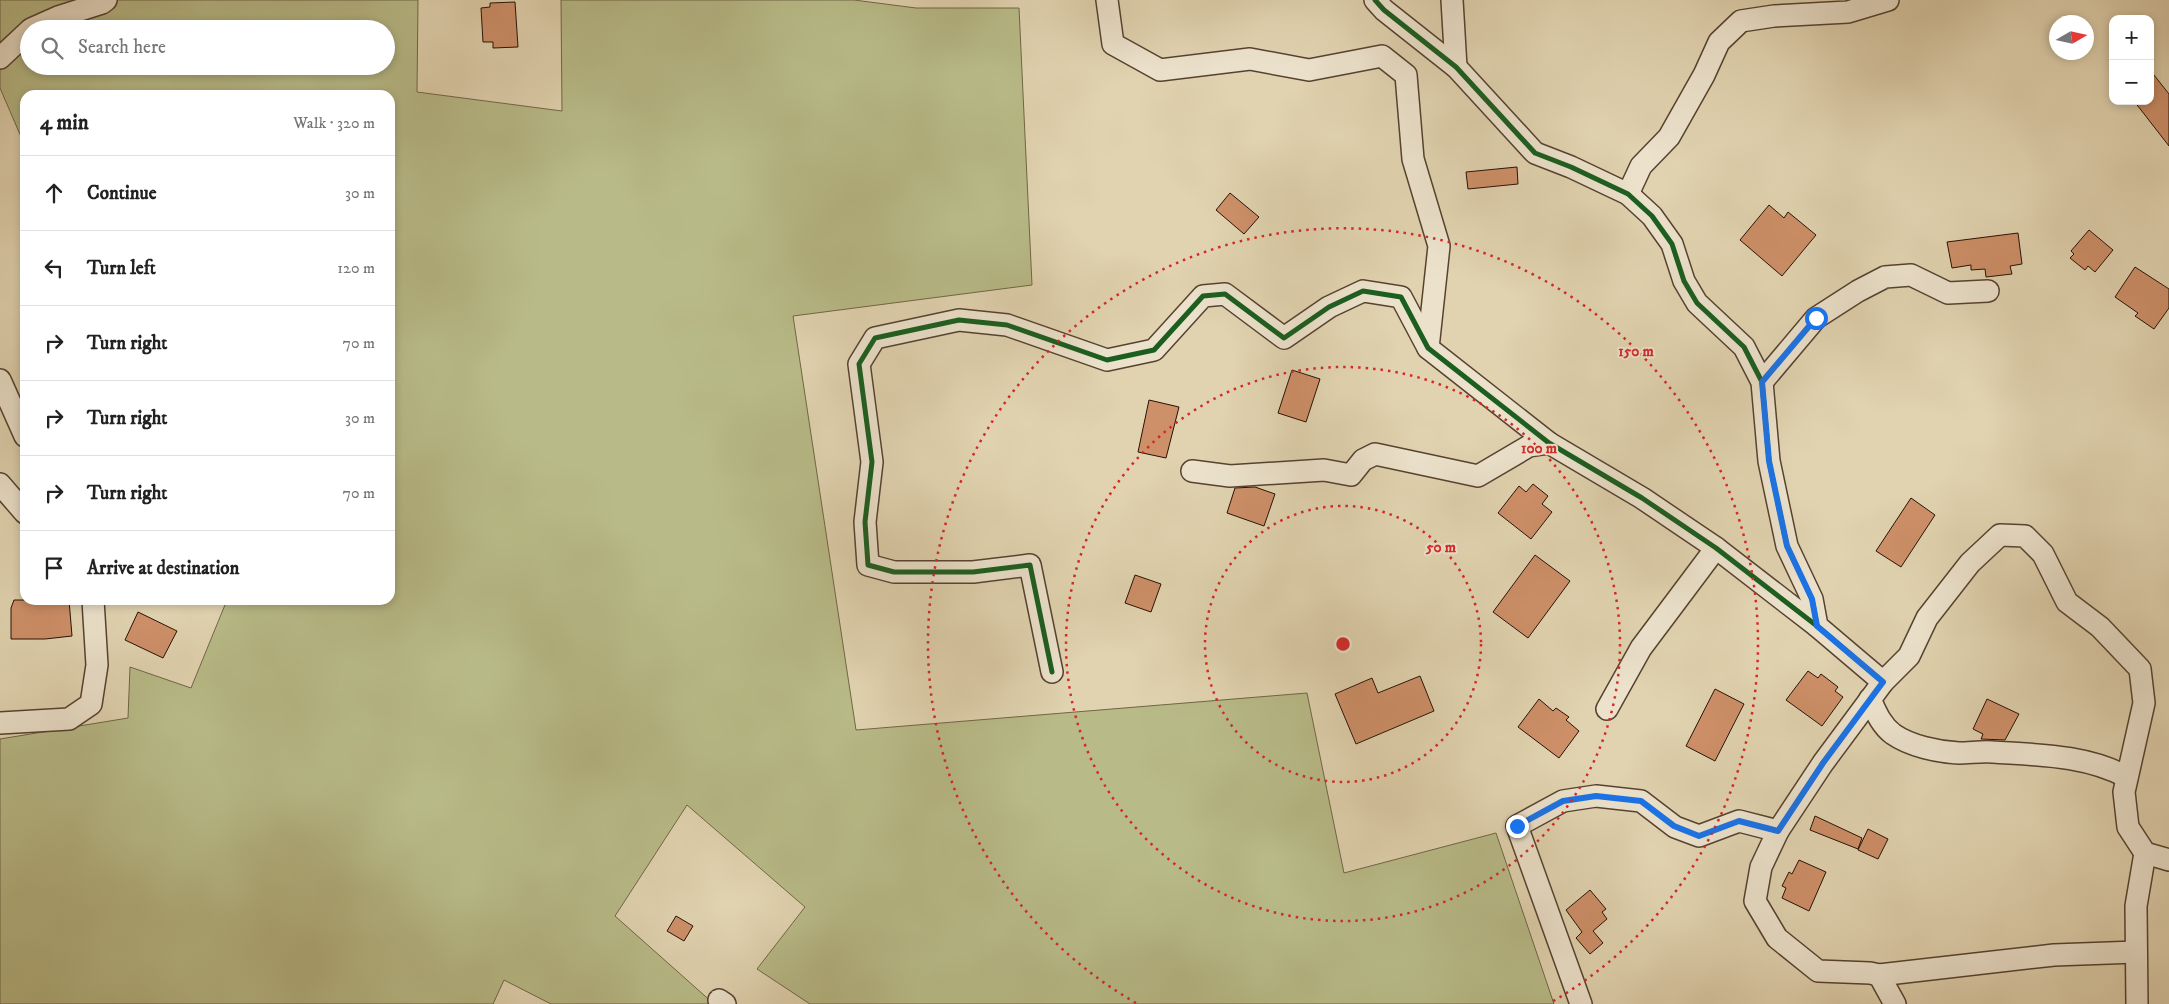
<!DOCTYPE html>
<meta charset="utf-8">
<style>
body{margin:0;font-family:"IM FELL DW Pica",serif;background:#f6f6f6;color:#222}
.controls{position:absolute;right:15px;top:15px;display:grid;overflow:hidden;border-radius:10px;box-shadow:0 2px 8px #0003}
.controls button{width:45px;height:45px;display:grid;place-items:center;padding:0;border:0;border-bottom:1px solid #e0e0e0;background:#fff;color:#222;font:25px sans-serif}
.compass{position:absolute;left:2049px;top:15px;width:45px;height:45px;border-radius:50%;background:#fff;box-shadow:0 2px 8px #0003;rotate:81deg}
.stop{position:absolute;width:15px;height:15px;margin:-11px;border:4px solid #1a73e8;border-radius:50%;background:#fff}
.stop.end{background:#1a73e8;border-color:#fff;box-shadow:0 1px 5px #0008}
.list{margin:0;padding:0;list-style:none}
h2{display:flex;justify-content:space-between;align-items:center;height:65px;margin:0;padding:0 20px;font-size:21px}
h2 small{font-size:16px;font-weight:400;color:#767676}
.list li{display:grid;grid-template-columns:32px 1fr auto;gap:15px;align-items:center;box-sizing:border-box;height:75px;padding:0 20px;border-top:1px solid #e0e0e0}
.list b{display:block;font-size:19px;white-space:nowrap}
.list em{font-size:16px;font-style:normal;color:#767676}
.icon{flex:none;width:28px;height:28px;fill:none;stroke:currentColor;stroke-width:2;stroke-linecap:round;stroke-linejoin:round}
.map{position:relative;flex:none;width:2169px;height:1004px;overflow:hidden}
.search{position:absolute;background:#fff;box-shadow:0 2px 8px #0003;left:20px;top:20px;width:375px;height:55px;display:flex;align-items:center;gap:12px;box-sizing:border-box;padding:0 18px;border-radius:28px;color:#767676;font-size:19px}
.panel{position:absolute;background:#fff;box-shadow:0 2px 8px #0003;left:20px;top:90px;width:375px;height:515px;border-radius:15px}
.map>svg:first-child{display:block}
.green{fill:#b8bb88;stroke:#706647;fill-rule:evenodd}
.building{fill:#ce9069;stroke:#271106}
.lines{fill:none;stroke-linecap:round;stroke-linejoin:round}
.street-casing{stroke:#564230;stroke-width:24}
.street{stroke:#ece2cc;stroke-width:21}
.cycleway-casing{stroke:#ece2cc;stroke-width:8}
.cycleway{stroke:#1b5e20;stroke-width:5}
.route{stroke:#1a73e8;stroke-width:6}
.ring{fill:none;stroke:#d62828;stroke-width:2.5;stroke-dasharray:2.5 5}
.centre{fill:#d62828;stroke:#ece2cc;stroke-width:2.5}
.ring-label{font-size:15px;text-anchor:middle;font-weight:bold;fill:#d62828;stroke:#ece2cc;stroke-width:4;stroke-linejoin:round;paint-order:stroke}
</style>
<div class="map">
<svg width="2169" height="1004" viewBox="0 0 2169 1004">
<rect width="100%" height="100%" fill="#e1d3b0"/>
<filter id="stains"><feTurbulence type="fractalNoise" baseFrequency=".004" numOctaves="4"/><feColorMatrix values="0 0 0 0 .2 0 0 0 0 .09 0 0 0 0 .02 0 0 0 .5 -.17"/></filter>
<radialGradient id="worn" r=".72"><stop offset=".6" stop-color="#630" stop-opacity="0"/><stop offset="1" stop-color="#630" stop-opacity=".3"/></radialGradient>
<!-- green -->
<path class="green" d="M0,0H418L417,92L562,111L561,0H854L916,8H1019L1032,285L793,316L856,730L1307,693L1344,873L1496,833L1554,1004H810L757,969L805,907L687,805L615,916L714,1004H551L504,980L493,1004H0V739L128,718L130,667L191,688L227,600H390V95H25V146L0,88ZM29,29H386V66H29Z"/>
<!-- building -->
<g class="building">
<polygon points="515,2 518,47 493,48 493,42 483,42 481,8 490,7 490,3"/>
<polygon points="2150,70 2169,94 2169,146 2134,101 2150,101"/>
<polygon points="1517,167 1518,184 1468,189 1466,172"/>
<polygon points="1230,193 1259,217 1244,234 1216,210"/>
<polygon points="1769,205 1784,218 1788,212 1816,235 1782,276 1740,240"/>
<polygon points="2089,230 2113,250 2095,272 2088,266 2085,270 2070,258 2074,254 2071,251"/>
<polygon points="2018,233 2022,264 2010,266 2012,274 1986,277 1985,269 1971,270 1971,265 1952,268 1947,242"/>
<polygon points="2135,267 2169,289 2169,308 2154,329 2135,316 2138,313 2115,297"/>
<polygon points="1292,370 1320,379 1306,422 1278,413"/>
<polygon points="1149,400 1179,407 1166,458 1138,452"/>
<polygon points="1533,484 1548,496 1542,504 1552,512 1531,539 1498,513 1519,486 1526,492"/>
<polygon points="1255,487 1275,494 1264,526 1227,513 1235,488"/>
<polygon points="1911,498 1935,515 1901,567 1876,551"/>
<polygon points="1535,555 1570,581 1528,638 1493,612"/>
<polygon points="1135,575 1161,584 1151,612 1125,603"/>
<polygon points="14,600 69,600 72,636 45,639 11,639 11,608"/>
<polygon points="138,612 177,631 163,658 125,640"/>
<polygon points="1808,671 1818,678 1821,674 1838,687 1835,691 1843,697 1822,726 1786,700"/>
<polygon points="1420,676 1434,711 1356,744 1335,694 1372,678 1378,693"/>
<polygon points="1715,689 1744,704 1715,761 1686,746"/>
<polygon points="1539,699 1553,711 1556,708 1569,717 1566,720 1579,731 1559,758 1518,727"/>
<polygon points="1987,699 2019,714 2005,740 1981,739 1983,734 1973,729"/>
<polygon points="1815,816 1862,838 1858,849 1810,830"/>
<polygon points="1868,829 1888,839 1878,859 1858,850"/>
<polygon points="1799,860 1826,872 1809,911 1782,898 1786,888 1782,886 1789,872 1792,874"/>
<polygon points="1590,890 1606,909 1602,912 1607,919 1593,931 1603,943 1590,954 1576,938 1582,932 1566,910"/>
<polygon points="676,916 693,926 684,941 667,931"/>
</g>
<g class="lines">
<!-- street casing -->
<g class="street-casing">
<g id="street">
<polyline points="1107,0 1113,44 1160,70 1250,59 1309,70 1382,56 1406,75 1413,159 1439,246 1428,348"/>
<polyline points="1375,0 1384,10 1456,67 1535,153 1571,167 1628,194 1652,216 1672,244 1684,281 1697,303 1744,347 1762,382 1769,461 1787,546 1812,599 1817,626 1883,682"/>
<polyline points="1452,0 1456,67"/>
<polyline points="31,29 58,17 102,3 106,0"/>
<polyline points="0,58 29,31"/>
<polyline points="1628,194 1641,166 1669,137 1704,75 1719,42 1741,21 1774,16 1848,12 1888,0"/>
<polyline points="0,380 25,436"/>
<polyline points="1762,382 1816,318 1858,291 1885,277 1911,275 1948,293 1988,291"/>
<polyline points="1192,471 1230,476 1324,470 1351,475 1363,460 1375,454 1478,476 1529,446 1549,443"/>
<polyline points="0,484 25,513"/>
<polyline points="1052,672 1030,565 973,572 894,572 868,565 865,522 872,462 859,364 875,338 959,320 1007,325 1107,360 1154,350 1203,296 1225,294 1284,338 1329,307 1363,291 1401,297 1428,348 1549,443 1642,498 1716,548 1817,626"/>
<path d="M1870,699C1876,712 1881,725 1893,734C1910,746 1938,752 1959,753C1970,753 1982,751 1993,752C2039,755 2086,755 2127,777"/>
<polyline points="1607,709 1641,648 1716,548"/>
<polyline points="0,723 69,719 91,704 97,665 93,600"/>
<polyline points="1778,831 1823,763 1883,682 1909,656 1927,618 1970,563 2000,535 2025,536 2043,554 2067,602 2100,627 2140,669 2144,703 2124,792 2128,827 2145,853 2169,860"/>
<polyline points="1879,975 2054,955 2136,952"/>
<polyline points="719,1000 725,1004"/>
<polyline points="1581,1004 1517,826 1563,801 1596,796 1641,801 1675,827 1699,836 1739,821 1778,831 1761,867 1755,901 1777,938 1818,971 1870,973 1879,975 1895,1004"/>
<polyline points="2137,1004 2136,906 2145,853"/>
</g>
</g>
<!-- street -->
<use href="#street" class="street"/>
<!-- cycleway casing -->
<g class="cycleway-casing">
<g id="cycleway">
<polyline points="1375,0 1384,10 1456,67 1535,153 1571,167 1628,194 1652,216 1672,244 1684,281 1697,303 1744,347 1762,382 1769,461 1787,546 1812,599 1817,626 1883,682"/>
<polyline points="1052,672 1030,565 973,572 894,572 868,565 865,522 872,462 859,364 875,338 959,320 1007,325 1107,360 1154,350 1203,296 1225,294 1284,338 1329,307 1363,291 1401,297 1428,348 1549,443 1642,498 1716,548 1817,626"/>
</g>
</g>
<!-- cycleway -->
<use href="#cycleway" class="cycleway"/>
</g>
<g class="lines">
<!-- route -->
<polyline class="route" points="1517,826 1563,801 1596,796 1641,801 1674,826 1699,836 1739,821 1778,831 1823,763 1883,682 1817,626 1812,599 1787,546 1769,461 1762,382 1816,318"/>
</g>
<!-- distance rings -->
<g class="ring">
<circle cx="1343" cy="644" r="138"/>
<circle cx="1343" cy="644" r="277"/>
<path d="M1136 1003A415 415 0 1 1 1550 1003"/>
</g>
<circle cx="1343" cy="644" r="8" class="centre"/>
<g class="ring-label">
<text x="1636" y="356">150 m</text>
<text x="1539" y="453">100 m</text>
<text x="1441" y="552">50 m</text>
</g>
<rect width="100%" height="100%" filter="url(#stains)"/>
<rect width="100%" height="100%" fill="url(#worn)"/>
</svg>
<div class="controls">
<button>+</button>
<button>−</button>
</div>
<svg class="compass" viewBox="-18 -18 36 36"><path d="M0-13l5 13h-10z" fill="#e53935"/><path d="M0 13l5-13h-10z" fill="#767676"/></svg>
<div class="stop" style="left:1816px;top:318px"></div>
<div class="stop end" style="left:1517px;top:826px"></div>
<div class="search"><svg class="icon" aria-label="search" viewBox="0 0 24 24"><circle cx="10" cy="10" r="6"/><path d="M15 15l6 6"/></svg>Search here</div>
<section class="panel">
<h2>4 min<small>Walk · 320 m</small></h2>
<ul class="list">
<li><svg class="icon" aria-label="ahead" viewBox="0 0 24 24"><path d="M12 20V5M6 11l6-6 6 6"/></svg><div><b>Continue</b></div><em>30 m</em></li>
<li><svg class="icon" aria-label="left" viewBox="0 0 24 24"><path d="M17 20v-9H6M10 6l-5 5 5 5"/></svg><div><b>Turn left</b></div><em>120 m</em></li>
<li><svg class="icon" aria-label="right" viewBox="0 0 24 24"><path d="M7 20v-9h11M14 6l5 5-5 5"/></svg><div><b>Turn right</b></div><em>70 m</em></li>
<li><svg class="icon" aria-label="right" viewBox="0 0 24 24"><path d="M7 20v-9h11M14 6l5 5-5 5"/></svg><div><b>Turn right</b></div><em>30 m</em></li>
<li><svg class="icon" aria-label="right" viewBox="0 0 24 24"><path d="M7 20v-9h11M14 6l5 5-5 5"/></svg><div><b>Turn right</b></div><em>70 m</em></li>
<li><svg class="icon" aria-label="arrive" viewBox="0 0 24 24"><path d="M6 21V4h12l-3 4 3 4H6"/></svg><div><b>Arrive at destination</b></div></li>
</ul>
</section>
</div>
